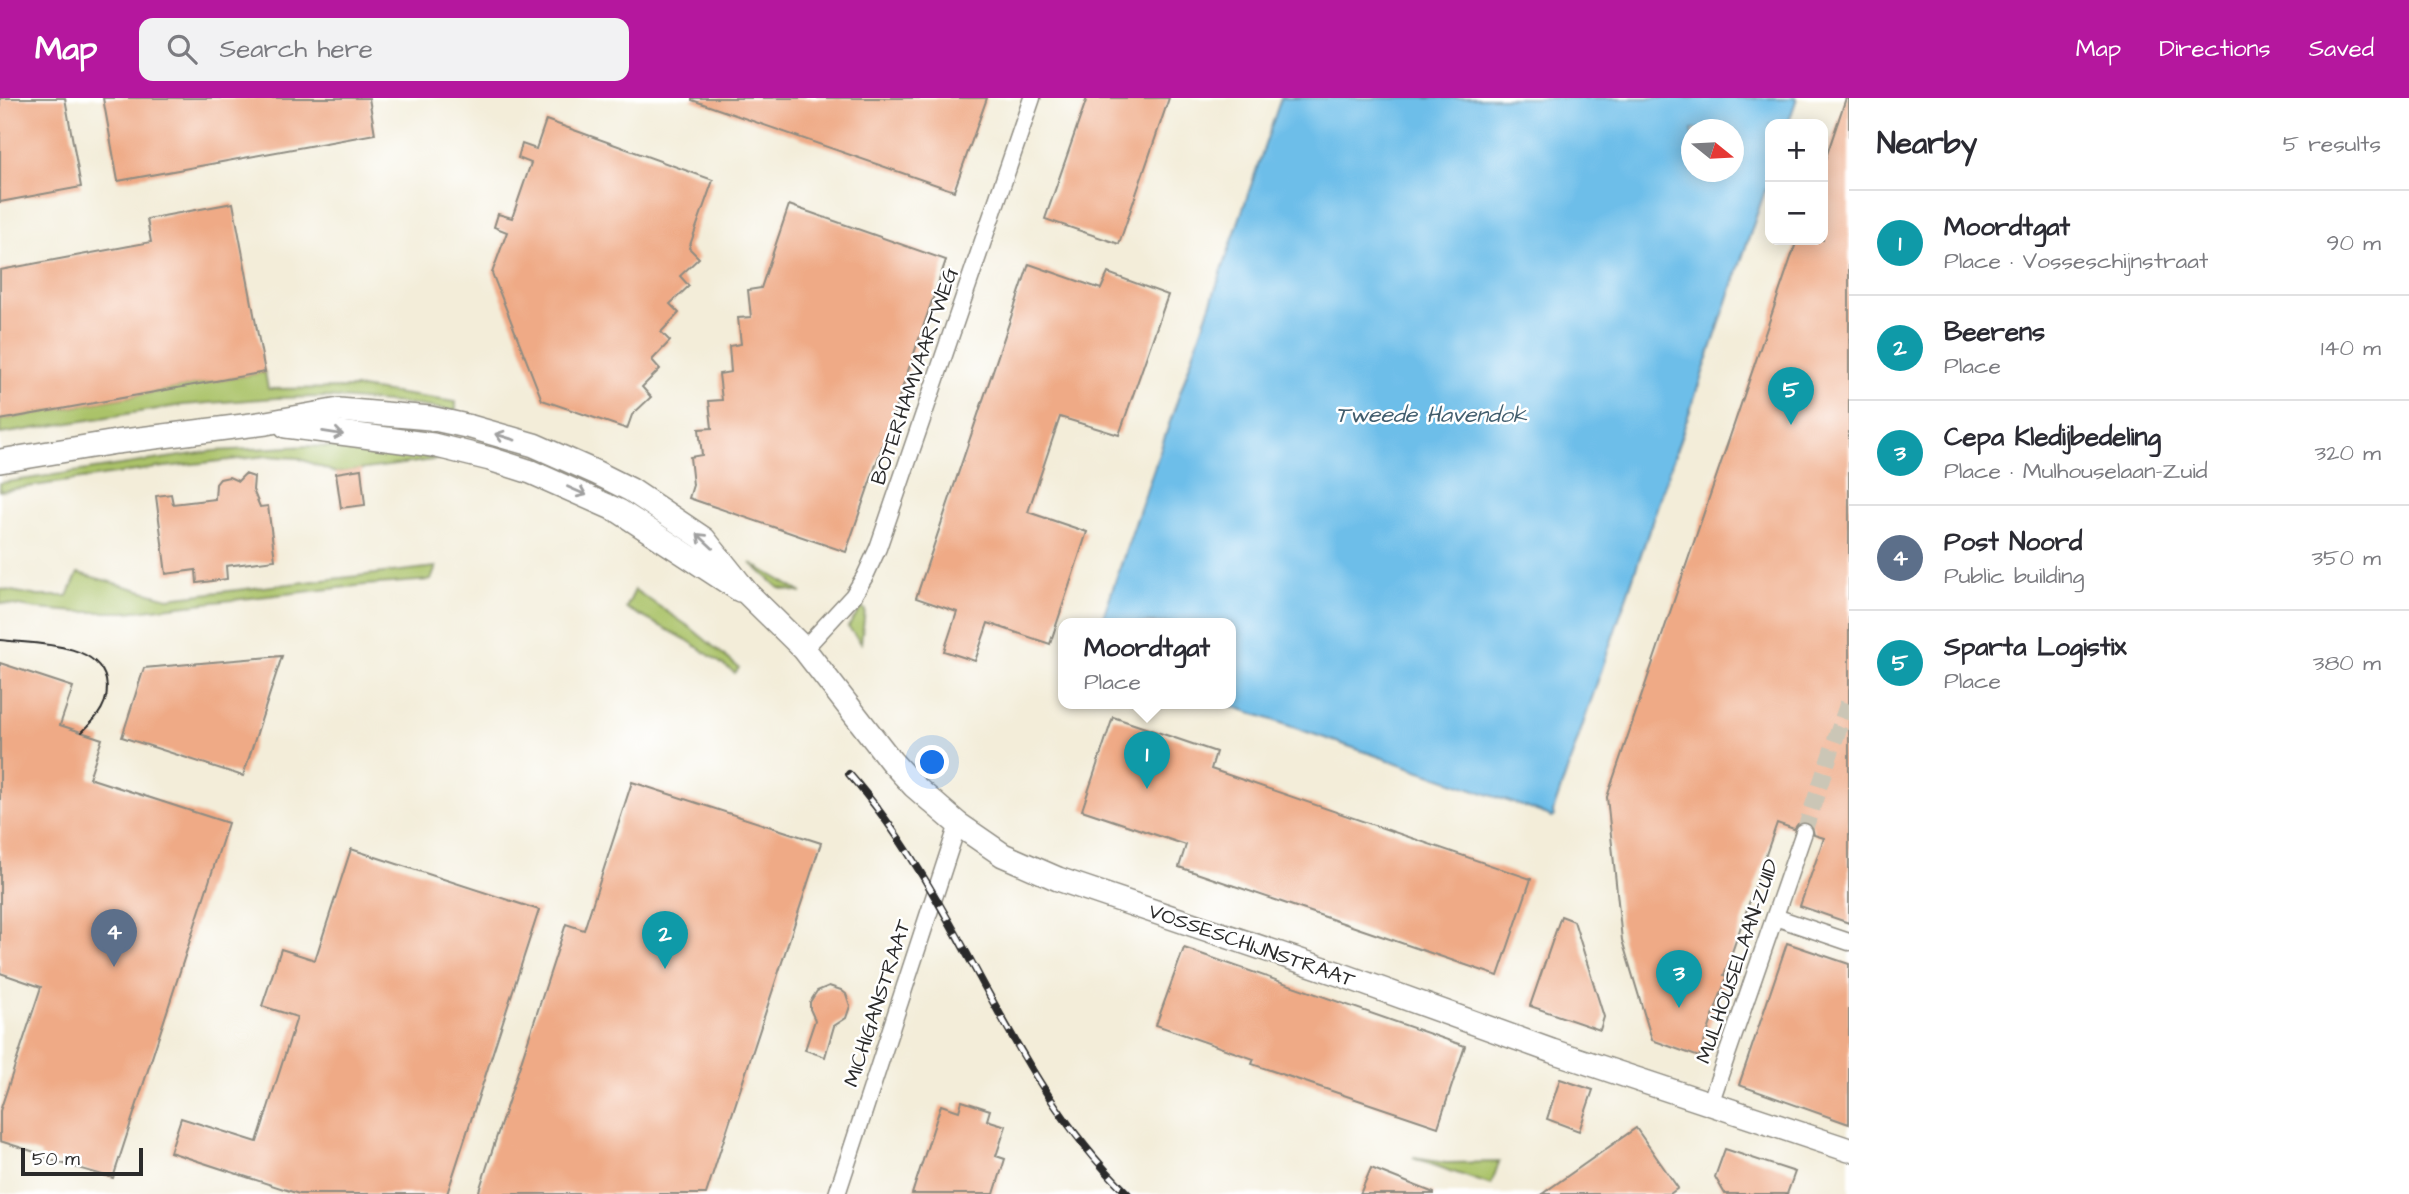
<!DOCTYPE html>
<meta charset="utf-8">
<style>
body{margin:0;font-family:"Architects Daughter",sans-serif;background:#f2f2f3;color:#2b2b33}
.controls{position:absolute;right:21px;top:21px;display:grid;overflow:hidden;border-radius:14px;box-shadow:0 4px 18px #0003}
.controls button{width:63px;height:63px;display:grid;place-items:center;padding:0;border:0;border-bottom:2px solid #e1e1e2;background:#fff;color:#2b2b33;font:35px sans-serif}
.compass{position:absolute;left:1681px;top:21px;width:63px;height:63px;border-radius:50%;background:#fff;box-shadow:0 4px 18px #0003;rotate:108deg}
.scale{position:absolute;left:21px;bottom:18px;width:122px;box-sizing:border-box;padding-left:7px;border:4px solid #2b2b2b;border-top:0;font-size:19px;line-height:24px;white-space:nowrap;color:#2b2b2b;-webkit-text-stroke:5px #fff;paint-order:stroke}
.you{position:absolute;left:933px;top:665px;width:24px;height:24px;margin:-18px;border:5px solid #fff;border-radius:50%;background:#1a73e8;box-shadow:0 0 0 10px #1a73e833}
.badge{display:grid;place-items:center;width:46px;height:46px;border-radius:50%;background:#b5179e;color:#fff;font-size:23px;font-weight:700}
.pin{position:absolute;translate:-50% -58px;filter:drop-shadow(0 2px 4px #0008)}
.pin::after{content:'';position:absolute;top:37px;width:24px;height:21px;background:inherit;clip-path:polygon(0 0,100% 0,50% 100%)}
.popup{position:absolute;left:1058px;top:520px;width:178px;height:91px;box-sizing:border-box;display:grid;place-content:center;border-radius:14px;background:#fff;filter:drop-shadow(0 2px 5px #0005);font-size:23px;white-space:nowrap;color:#7c7c81}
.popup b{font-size:26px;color:#2b2b33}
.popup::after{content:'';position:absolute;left:50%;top:100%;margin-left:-14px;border:14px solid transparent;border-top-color:#fff}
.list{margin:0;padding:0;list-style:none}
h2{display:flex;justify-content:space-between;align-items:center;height:91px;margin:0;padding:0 28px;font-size:30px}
h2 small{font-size:23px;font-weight:400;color:#7c7c81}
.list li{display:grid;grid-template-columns:46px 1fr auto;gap:21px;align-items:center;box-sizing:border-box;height:105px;padding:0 28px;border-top:2px solid #e1e1e2}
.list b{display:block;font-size:26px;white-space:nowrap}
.list p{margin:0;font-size:23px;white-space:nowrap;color:#7c7c81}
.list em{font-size:23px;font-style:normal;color:#7c7c81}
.icon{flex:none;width:38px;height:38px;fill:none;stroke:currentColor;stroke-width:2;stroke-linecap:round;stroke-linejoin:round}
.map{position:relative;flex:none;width:1849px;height:1096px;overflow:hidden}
header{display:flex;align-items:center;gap:42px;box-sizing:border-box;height:98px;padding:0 35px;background:#b5179e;color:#fff}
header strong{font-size:33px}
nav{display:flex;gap:38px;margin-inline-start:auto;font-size:24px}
.search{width:490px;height:63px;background:#f2f2f3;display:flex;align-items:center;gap:18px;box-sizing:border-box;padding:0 24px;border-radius:14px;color:#7c7c81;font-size:26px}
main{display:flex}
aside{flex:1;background:#fff}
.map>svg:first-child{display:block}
.green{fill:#abc369;stroke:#6b774a;stroke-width:2}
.water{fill:#6dbee9;stroke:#4c748a;stroke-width:2;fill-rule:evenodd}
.building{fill:#efaa86}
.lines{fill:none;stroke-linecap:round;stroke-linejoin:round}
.street-tunnel{stroke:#cbc6b6;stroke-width:16;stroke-dasharray:16 8;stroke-linecap:butt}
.street-casing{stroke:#8f8c82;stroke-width:19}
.secondary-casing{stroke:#8f8c82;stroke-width:26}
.street{stroke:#fff;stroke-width:16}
.secondary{stroke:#fff;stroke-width:23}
.tram{stroke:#2b2b2b;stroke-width:2}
.rail-casing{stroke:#2b2b2b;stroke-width:8}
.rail{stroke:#fff;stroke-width:5;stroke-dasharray:16;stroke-linecap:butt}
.oneway{stroke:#a0a0a0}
.labels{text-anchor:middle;stroke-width:5;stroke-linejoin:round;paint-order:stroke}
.street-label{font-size:21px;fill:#2b2b2b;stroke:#fff}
.water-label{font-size:23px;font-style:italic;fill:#425e6e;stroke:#fff}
</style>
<header>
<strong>Map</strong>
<div class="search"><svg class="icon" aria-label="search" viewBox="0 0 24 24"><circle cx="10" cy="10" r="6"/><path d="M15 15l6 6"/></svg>Search here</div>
<nav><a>Map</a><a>Directions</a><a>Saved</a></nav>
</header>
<main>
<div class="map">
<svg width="1849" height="1096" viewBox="0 0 1849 1096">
<rect width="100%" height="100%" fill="#fff"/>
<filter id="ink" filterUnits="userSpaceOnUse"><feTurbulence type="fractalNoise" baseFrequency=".0143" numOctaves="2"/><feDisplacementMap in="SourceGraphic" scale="14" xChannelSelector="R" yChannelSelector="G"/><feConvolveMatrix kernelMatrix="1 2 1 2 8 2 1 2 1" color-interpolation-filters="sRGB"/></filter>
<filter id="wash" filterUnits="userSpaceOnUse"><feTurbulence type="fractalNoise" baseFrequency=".00686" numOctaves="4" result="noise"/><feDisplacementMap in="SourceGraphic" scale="28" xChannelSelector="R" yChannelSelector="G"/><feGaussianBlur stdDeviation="1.57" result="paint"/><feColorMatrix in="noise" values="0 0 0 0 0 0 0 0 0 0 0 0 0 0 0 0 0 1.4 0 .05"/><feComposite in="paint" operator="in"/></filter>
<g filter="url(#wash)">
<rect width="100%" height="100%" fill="#f3edd9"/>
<!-- green -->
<g class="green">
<polygon points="265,274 268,291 360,290 456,304 456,313 400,305 324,299 276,300 183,307 0,336 0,322"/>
<polygon points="308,348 391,352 440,361 336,375 298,360 267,358 156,370 0,393 0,385 214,353"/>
<polygon points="751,465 802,495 779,490"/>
<polygon points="436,469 431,482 365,487 126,514 78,514 37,511 0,505 0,491 38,498 68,498 78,475 168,500"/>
<polygon points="635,492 691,530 739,570 735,575 687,542 626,510"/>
<polygon points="862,509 865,512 861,545 848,529"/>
<polygon points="1413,1060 1446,1065 1499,1064 1491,1087"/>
</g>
<!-- water -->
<path class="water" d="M1281,0H1797L1788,26H1770V78L1553,714L1554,719L1551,720L1548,717L1223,605H1231V525H1101ZM1692,32H1734V74H1692Z"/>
<g id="blocks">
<!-- building -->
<g class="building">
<polygon points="0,0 65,0 81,89 0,104"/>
<polygon points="103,0 369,0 375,36 118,83"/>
<polygon points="692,0 987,0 954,93 692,2"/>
<polygon points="1087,0 1169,0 1119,146 1045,121"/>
<polygon points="1846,0 1849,0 1849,825 1800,808 1824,740 1814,737 1812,728 1807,724 1798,726 1794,731 1777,725 1724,877 1727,878 1699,959 1652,942 1622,842 1607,699 1797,142 1823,142 1823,68"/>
<polygon points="546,22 713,82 689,150 699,160 680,178 689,188 670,206 679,215 661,234 670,243 652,262 660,271 642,289 651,299 632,317 627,331 542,302 492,175 507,134 494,129 498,116 512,120 531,65 518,60 522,46 536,51"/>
<polygon points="233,105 265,274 0,322 0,172 151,144 147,121"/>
<polygon points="789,107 946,162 846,454 689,400 693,387 690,359 702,357 699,331 712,330 709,303 722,302 719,276 731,274 729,248 741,246 738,220 751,219 748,192 761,190"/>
<polygon points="1029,166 1101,191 1108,175 1168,197 1119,337 1060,319 1028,414 1087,434 1050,546 988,525 975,563 944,553 957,514 916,500"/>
<polygon points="361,371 365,407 341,410 336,375"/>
<polygon points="245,376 254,379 253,392 260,409 268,408 275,462 226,468 227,481 197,485 196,472 166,476 156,398 171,396 173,406 215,401 216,386 220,381 229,379 238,383"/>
<polygon points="282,558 243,678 122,639 144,570"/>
<polygon points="0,565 73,589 60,627 102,641 89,680 228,725 113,1080 47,1061 40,1059 41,1056 0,1043 0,1013 41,889 0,875"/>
<polygon points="1113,619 1216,654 1211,671 1531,781 1498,878 1179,769 1186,747 1082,712"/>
<polygon points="632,684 821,745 706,1096 478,1096 566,826 584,832"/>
<polygon points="351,751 539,812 447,1096 299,1096 170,1054 181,1020 257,1044 297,919 262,908 281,851 315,862"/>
<polygon points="1561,818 1574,823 1604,919 1600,932 1530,908"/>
<polygon points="1787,845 1849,866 1849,1026 1739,987"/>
<polygon points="1184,850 1465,948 1438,1029 1252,966 1254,961 1156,927"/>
<polygon points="829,888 841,892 846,896 850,908 846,920 834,928 825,959 805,952 815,922 810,911 810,904 817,893"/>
<polygon points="1560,981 1593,992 1579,1033 1547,1021"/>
<polygon points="962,1003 990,1012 987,1022 1006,1028 996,1058 1005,1061 994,1096 912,1096 941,1007 959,1013"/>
<polygon points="1636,1030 1678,1090 1670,1096 1542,1096"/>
<polygon points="1725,1051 1795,1074 1787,1096 1725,1096 1715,1079"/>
<polygon points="1371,1070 1434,1095 1434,1096 1360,1096"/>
</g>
</g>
</g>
<g filter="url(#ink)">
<use href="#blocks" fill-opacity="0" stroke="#8f8c82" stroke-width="2"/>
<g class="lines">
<!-- street-tunnel -->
<polyline class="street-tunnel" points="1804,734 1849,601"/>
<!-- street casing -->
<g class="street-casing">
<g id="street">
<polyline points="804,551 853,498 865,478 878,450 1032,0"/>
<polyline points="1775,819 1849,844"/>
<polyline points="1710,1006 1804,734"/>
<polyline points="837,1096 958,726"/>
</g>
</g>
<!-- secondary casing -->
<g class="secondary-casing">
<g id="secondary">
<polyline points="286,328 433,347 490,361 531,374 619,413 740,492"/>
<polyline points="0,363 116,344 266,325 339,312 430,320 471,329 534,347 597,375 631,392 704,441 748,496 804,551 891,663 914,688 958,726 1003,757 1058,781 1342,877 1552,953 1849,1052"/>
</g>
</g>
<!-- street -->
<use href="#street" class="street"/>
<!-- secondary -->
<use href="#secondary" class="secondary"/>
<!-- tram -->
<path class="tram" d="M0,542C32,546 97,543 106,582C111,604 97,620 82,634"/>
<!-- rail casing -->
<g class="rail-casing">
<path id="rail" d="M849,676C962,803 1005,976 1128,1096"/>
</g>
<!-- rail -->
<use href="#rail" class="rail"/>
</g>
<!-- one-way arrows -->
<defs><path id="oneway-shaft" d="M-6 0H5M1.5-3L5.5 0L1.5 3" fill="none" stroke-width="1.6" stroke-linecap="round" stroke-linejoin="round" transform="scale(1.75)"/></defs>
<g class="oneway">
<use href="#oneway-shaft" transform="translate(333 335) rotate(9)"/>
<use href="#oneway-shaft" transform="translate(505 339) rotate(-163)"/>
<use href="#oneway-shaft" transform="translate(577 393) rotate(24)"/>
<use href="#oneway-shaft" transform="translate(705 443) rotate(-137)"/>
</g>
</g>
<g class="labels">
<!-- street labels -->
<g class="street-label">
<text transform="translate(914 278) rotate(-71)" y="7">BOTERHAMVAARTWEG</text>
<text transform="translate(1252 847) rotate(19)" y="7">VOSSESCHIJNSTRAAT</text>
<text transform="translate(1737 863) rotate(-71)" y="7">MULHOUSELAAN-ZUID</text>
<text transform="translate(877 905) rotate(-72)" y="7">MICHIGANSTRAAT</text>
</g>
<!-- water labels -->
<g class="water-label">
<text x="1431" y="324">Tweede Havendok</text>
</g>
</g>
</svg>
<div class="controls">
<button>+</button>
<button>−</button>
</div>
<svg class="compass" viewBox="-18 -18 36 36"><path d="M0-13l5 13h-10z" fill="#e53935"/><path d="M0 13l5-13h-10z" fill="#7c7c81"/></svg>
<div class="scale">50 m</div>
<div class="you"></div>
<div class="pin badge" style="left:1147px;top:691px;background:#0f9aa8">1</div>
<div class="popup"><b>Moordtgat</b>Place</div>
<div class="pin badge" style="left:665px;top:871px;background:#0f9aa8">2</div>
<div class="pin badge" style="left:1679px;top:910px;background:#0f9aa8">3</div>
<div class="pin badge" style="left:114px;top:869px;background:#5c6f8a">4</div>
<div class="pin badge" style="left:1791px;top:327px;background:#0f9aa8">5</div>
</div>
<aside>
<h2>Nearby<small>5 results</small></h2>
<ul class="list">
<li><span class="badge" style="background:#0f9aa8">1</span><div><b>Moordtgat</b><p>Place · Vosseschijnstraat</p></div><em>90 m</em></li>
<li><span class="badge" style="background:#0f9aa8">2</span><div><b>Beerens</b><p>Place</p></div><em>140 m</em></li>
<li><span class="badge" style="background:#0f9aa8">3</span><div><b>Cepa Kledijbedeling</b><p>Place · Mulhouselaan-Zuid</p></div><em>320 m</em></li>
<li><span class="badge" style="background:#5c6f8a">4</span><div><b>Post Noord</b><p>Public building</p></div><em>350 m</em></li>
<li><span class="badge" style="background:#0f9aa8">5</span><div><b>Sparta Logistix</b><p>Place</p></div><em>380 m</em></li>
</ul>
</aside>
</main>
